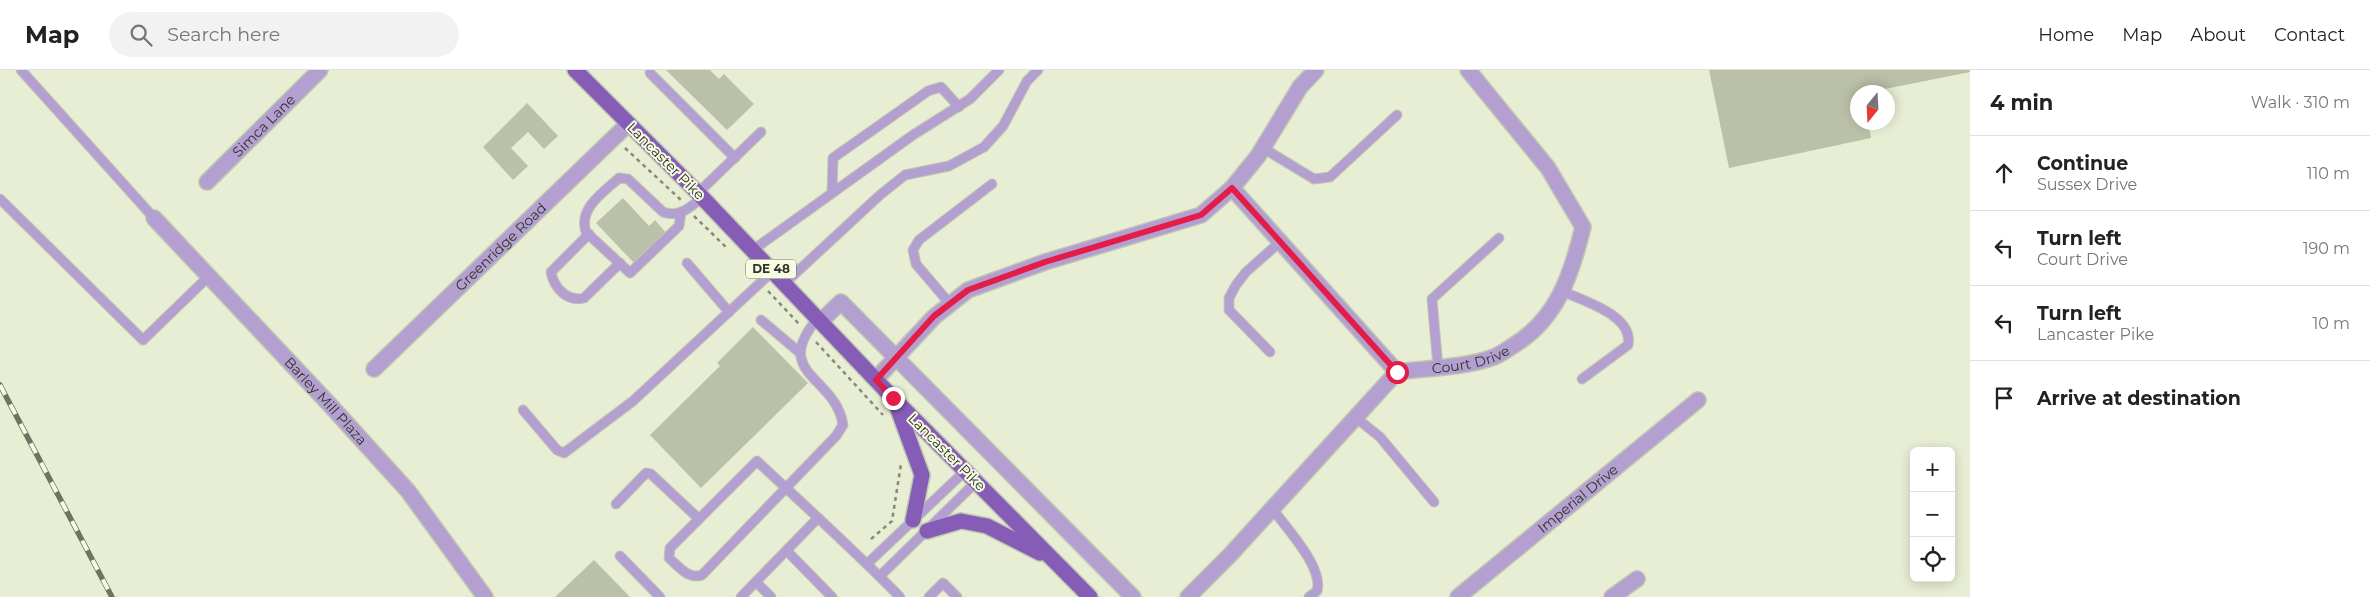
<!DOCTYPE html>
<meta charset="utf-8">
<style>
body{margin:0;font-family:Montserrat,sans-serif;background:#f2f2f2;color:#222}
.controls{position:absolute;right:15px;bottom:15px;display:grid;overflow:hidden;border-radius:8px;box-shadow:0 2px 12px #0003}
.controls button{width:45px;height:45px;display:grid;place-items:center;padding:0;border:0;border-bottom:1px solid #e0e0e0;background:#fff;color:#222;font:25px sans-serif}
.compass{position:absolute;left:1850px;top:15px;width:45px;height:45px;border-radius:50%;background:#fff;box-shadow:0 2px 12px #0003;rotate:198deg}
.stop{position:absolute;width:15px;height:15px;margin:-11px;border:4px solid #e11d48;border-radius:50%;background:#fff}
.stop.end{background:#e11d48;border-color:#fff;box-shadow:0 1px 5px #0008}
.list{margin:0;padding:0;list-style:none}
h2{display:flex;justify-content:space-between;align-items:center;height:65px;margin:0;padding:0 20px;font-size:21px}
h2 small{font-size:16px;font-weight:400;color:#767676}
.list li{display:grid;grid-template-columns:32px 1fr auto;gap:15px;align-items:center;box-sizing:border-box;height:75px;padding:0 20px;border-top:1px solid #e0e0e0}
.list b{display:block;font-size:19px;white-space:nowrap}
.list p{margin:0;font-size:16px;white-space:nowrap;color:#767676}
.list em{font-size:16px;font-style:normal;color:#767676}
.icon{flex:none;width:28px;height:28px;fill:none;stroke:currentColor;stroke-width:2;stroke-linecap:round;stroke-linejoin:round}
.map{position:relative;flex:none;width:1970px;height:527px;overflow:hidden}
header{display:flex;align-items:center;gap:30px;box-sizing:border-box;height:70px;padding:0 25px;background:#fff;border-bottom:1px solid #e0e0e0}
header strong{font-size:24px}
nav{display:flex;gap:28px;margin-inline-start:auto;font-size:18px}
.search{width:350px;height:45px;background:#f2f2f2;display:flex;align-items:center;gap:12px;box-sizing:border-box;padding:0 18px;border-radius:28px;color:#767676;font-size:19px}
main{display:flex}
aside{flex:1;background:#fff}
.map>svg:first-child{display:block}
.building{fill:#bbc1a8}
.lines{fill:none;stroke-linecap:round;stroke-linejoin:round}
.lane-casing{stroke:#c3c8b2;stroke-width:11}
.street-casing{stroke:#c3c8b2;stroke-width:18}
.primary-casing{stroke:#c3c8b2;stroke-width:18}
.path{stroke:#868a79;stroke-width:2.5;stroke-dasharray:4 4;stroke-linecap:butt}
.lane{stroke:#b3a0d1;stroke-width:9}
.street{stroke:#b3a0d1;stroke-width:15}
.primary{stroke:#855db7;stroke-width:15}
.rail-casing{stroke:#6f7363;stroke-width:5.5}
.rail{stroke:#f6fce1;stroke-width:4;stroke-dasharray:11;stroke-linecap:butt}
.route{stroke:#e11d48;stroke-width:6}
.labels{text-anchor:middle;stroke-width:4;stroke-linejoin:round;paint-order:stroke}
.shield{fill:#f6fce1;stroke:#6b6f60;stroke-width:1}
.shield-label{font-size:12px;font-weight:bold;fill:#303228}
.street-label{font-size:14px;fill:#303228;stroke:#f6fce1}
</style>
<header>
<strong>Map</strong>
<div class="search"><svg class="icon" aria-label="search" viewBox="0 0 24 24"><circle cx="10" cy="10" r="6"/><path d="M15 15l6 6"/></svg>Search here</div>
<nav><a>Home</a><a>Map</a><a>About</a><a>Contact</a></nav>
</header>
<main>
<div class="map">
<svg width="1970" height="527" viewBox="0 0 1970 527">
<rect width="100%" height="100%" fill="#e8eed4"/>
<!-- building -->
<g class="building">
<polygon points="666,0 710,0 719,9 724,4 754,34 727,60"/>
<polygon points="1709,0 1970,0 1970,2 1870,22 1858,22 1858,52 1868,52 1871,68 1729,98"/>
<polygon points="527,33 558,66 544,79 528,62 511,78 528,96 513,110 483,77"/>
<polygon points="623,128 649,156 655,150 667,164 635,194 596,153"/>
<polygon points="753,257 808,313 701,418 650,365 720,296 717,293"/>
<polygon points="594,490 630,527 555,527"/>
</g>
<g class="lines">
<!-- lane casing -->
<g class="lane-casing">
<g id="lane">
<polyline points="21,0 154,148"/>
<polyline points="650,3 735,88"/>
<polyline points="1263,78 1314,109 1330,107 1397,45"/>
<polyline points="698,123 761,62"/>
<polyline points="832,123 833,88 928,21 941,17 959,37"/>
<polyline points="0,129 143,270 208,207"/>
<path d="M681,143L679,156L630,203L586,162C578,138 604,122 619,108L628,109L663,142C680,148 690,137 703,127"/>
<path d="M589,164L551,202C554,218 567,232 584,228L620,193"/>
<polyline points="753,180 913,65 970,29 999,0"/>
<polyline points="687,193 729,242"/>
<polyline points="785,213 880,125 905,105 949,96 984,77 1003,56 1027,11 1038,0"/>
<path d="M1562,221C1583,231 1634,245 1628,275L1582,309"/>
<polyline points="950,234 916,194 913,180 919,170 992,114"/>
<path d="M818,248C770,304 836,306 843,355L836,366L702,505C689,510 679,497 669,488L670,478L757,391C805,436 854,480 900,527"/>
<polyline points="761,250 799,282"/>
<polyline points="1270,282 1229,240 1229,228 1236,215 1246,202 1280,172"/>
<polyline points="1438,297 1432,229 1499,168"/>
<polyline points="523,340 557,380 564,383 633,331 773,201"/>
<polyline points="1355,347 1380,367 1434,432"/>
<polyline points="616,434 646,403 651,404 699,449"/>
<path d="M1272,438C1285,457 1324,497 1317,521L1309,527"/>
<polyline points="787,481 832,527"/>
<polyline points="620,486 660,527"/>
<polyline points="867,494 965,401"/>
<polyline points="880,506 976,412"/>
<polyline points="756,512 771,527"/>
<polyline points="741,527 818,448"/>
<polyline points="929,527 943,513 957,527"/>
</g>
</g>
<!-- street casing -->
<g class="street-casing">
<g id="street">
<path id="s1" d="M207,112L320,0"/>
<polyline points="1232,118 1397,302"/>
<path id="s2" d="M154,148L330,335L408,421L485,527"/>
<polyline points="821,251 841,232 1133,527"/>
<path id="s3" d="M374,299L628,54"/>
<polyline points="876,309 934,247 968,220 1045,192 1201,145 1232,118 1258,86 1300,17 1316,0"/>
<path id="s4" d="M1188,527L1230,485L1397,302C1427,298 1462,298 1491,288C1498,286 1505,281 1511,277C1557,250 1571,206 1583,157L1548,98L1468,0"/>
<path id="s5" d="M1458,527L1698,330"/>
<polyline points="1612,527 1637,509"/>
</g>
</g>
<!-- primary casing -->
<g class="primary-casing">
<g id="primary">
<polyline points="575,0 698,123 893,328 1090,527"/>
<polyline points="896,334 922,405 913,450"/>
<polyline points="927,461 961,451 987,456 1040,483"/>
</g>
</g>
<!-- path -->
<g class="path">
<polyline points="625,78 681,130"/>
<polyline points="694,146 728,179"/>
<polyline points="768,221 800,255"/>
<polyline points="816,272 883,345"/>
<polyline points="871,469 892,451 901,394"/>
</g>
<!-- lane -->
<use href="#lane" class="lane"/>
<!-- street -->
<use href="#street" class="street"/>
<!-- primary -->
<use href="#primary" class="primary"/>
<!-- rail casing -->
<g class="rail-casing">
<polyline id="rail" points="0,315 112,527"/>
</g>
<!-- rail -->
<use href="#rail" class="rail"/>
</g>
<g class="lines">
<!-- route -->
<polyline class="route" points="893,328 876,310 934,246 968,220 1045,192 1201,145 1232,118 1397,302"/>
</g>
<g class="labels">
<!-- shield labels -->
<rect class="shield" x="746" y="189.5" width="50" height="19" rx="4"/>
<g class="shield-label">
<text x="771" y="203">DE 48</text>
</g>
<!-- street labels -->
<g class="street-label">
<text dy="5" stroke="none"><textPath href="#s1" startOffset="80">Simca Lane</textPath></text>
<text transform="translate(666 91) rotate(45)" y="5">Lancaster Pike</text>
<text dy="5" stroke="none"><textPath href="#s3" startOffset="176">Greenridge Road</textPath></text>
<text dy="5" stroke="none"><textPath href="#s4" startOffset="382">Court Drive</textPath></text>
<text dy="5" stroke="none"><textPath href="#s2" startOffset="251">Barley Mill Plaza</textPath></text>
<text transform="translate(947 382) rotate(45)" y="5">Lancaster Pike</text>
<text dy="5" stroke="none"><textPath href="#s5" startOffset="155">Imperial Drive</textPath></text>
</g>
</g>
</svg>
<div class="controls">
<button>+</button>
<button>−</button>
<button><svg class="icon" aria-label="locate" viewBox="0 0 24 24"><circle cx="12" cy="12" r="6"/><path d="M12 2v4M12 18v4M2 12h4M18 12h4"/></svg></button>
</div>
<svg class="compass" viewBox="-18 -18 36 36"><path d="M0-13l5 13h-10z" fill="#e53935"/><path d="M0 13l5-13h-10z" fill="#767676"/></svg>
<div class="stop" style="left:1397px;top:302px"></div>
<div class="stop end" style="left:893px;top:328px"></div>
</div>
<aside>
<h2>4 min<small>Walk · 310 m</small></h2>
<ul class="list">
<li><svg class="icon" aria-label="ahead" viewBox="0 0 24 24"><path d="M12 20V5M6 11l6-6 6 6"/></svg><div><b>Continue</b><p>Sussex Drive</p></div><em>110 m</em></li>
<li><svg class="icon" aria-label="left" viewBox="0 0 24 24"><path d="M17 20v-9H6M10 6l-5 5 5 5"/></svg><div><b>Turn left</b><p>Court Drive</p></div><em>190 m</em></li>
<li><svg class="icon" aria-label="left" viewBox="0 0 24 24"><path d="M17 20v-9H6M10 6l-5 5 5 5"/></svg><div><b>Turn left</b><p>Lancaster Pike</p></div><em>10 m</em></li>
<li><svg class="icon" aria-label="arrive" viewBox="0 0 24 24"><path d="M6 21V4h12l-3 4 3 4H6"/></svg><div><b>Arrive at destination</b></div></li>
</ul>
</aside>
</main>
